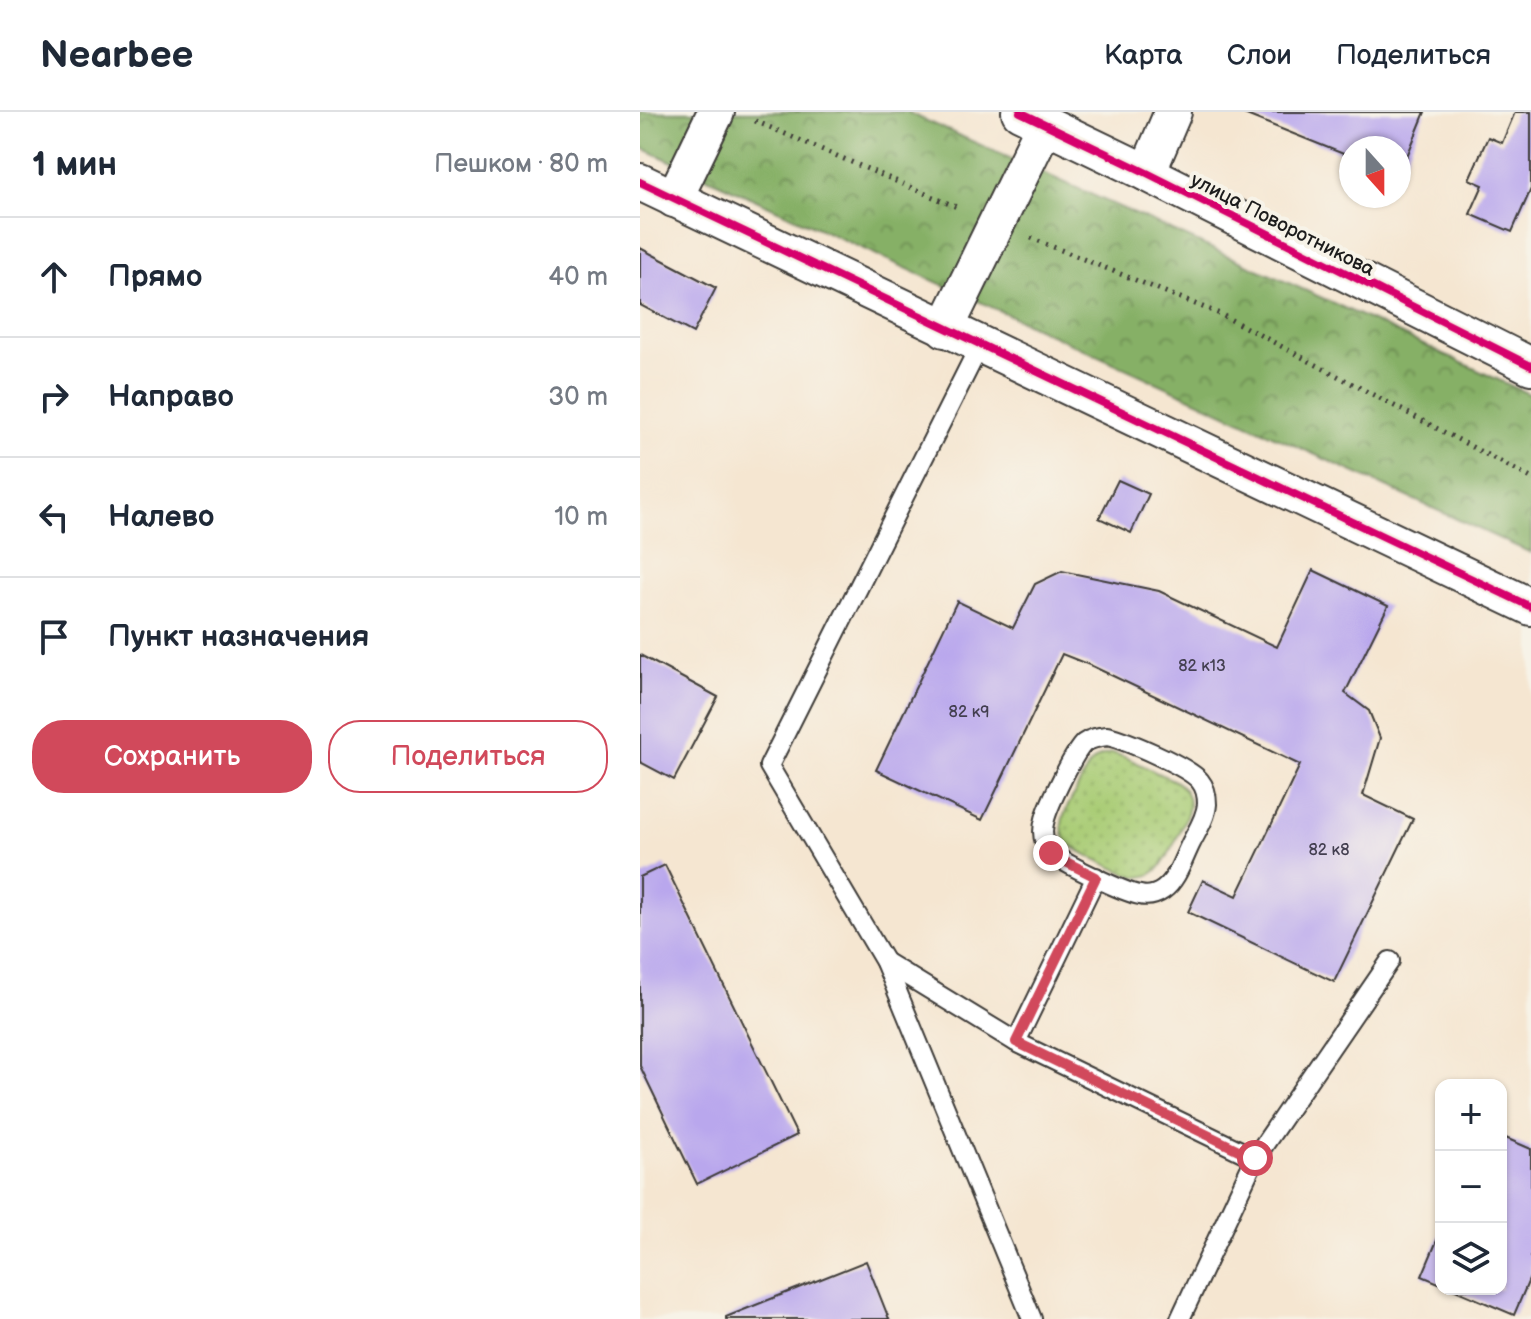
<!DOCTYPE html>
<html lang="ru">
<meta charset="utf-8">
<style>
body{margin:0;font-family:"Balsamiq Sans",sans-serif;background:#f6f6f7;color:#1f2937}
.controls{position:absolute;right:24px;bottom:24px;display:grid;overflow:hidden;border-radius:16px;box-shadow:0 2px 6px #0004}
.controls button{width:72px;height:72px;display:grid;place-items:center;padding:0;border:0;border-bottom:2px solid #e0e1e3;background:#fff;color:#1f2937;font:40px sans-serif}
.compass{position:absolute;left:699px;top:24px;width:72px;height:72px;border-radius:50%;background:#fff;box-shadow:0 2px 6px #0004;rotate:159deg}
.stop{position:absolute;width:24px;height:24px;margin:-18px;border:6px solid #d1495b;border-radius:50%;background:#fff}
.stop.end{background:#d1495b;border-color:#fff;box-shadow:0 2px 8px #0008}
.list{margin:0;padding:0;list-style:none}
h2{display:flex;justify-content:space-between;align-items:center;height:104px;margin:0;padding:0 32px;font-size:34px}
h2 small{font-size:26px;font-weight:400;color:#747a83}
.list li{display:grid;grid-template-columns:52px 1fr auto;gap:24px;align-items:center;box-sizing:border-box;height:120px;padding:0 32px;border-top:2px solid #e0e1e3}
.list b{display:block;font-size:30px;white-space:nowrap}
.list em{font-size:26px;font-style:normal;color:#747a83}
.actions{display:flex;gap:16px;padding:24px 32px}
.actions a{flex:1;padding:18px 0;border:2px solid #d1495b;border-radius:32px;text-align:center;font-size:28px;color:#d1495b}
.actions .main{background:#d1495b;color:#fff}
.icon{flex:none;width:44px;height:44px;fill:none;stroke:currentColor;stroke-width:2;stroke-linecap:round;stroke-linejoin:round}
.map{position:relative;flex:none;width:891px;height:1207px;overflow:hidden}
header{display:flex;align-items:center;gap:48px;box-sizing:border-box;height:112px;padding:0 40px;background:#fff;border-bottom:2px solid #e0e1e3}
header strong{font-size:38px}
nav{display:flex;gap:44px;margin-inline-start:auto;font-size:28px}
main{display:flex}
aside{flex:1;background:#fff}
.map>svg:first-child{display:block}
.grass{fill:url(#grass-dots);stroke:#627448;stroke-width:2}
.forest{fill:url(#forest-crowns);stroke:#516641;stroke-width:2}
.building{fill:#b9a7ed}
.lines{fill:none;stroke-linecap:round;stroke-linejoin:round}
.service-casing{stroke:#3d3a37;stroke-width:22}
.minor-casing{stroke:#3d3a37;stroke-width:40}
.path{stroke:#3d3a37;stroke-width:5;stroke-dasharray:2 6;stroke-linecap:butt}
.service{stroke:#fff;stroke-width:18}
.minor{stroke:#fff;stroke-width:36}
.cycleway-casing{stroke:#f7f3e8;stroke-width:13}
.cycleway{stroke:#d6006c;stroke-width:8}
.route{stroke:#d1495b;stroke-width:10}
.labels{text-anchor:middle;stroke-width:8;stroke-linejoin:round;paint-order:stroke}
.number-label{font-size:16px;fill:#433f50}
.street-label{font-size:20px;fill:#1c1c1c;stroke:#f7f3e8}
</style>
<header>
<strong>Nearbee</strong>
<nav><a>Карта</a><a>Слои</a><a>Поделиться</a></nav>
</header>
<main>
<aside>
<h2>1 мин<small>Пешком · 80 m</small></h2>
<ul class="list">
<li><svg class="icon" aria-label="ahead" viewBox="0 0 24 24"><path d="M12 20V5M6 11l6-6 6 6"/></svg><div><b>Прямо</b></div><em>40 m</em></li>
<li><svg class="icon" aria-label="right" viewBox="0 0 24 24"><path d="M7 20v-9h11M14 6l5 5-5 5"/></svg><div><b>Направо</b></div><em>30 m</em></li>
<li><svg class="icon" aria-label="left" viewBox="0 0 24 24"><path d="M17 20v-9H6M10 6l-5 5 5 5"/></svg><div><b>Налево</b></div><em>10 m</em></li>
<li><svg class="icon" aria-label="arrive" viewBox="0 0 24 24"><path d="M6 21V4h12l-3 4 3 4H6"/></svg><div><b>Пункт назначения</b></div></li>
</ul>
<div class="actions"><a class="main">Сохранить</a><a>Поделиться</a></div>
</aside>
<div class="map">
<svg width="891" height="1207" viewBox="0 0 891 1207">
<defs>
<pattern id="grass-dots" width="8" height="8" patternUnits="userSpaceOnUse" patternTransform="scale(2)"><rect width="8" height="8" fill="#a9cc75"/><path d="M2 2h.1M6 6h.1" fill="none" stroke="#91af65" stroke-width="1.8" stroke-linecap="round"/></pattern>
<pattern id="forest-crowns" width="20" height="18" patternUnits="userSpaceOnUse" patternTransform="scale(2)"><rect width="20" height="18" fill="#86b066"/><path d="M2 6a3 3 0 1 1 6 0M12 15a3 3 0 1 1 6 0" fill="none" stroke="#6d8e53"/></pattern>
</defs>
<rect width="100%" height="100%" fill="#f7f3e8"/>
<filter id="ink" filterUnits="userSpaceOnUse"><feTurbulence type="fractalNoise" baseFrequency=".0125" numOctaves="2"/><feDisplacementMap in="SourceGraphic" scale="16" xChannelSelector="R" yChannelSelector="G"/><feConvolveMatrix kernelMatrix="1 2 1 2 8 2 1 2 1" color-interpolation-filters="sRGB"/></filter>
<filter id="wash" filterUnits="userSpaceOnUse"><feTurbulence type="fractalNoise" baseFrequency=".006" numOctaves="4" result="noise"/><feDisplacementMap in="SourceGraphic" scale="32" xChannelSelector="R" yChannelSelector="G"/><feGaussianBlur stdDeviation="1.8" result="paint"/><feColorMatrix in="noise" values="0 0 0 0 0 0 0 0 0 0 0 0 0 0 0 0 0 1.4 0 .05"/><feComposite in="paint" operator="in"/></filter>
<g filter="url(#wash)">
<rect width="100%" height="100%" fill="#f5e6d1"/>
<!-- grass -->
<path class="grass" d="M472,641C488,645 502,653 517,661C526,665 537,668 543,676C547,681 549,688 549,693C548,705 531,739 524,750C519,758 510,765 499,765C488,764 434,738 427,730C424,725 422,718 422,712C423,699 433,685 439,673C447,656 452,644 472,641Z"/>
<!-- forest -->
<polygon class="forest" points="0,0 267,0 689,189 891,283 891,441 0,35"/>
<g id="blocks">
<!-- building -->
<g class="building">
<polygon points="604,0 785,0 759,64 759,36 711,36 711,45 604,2"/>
<polygon points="875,0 891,0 891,77 872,120 830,102 843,73 829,67 848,25 862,31"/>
<polygon points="0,136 76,176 53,221 0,193"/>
<polygon points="478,368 509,382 491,421 459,406"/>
<polygon points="673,458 748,494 705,581 729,599 740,626 723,683 773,707 694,870 548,800 563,768 597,784 660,653 452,554 422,542 342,708 236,658 317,489 373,516 395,472 422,459 519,479 637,535"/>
<polygon points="0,543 78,585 34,668 0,650"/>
<polygon points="25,753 157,1023 57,1072 0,954 0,765"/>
<polygon points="861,1024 891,1037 891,1163 874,1203 813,1177 861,1177"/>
<polygon points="801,1119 801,1172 782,1164"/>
<polygon points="226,1149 249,1207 86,1207 86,1205"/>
</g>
</g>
</g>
<g filter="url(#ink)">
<use href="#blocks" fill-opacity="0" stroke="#3d3a37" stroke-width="2"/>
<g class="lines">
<!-- service casing -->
<g class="service-casing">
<g id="service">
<polyline points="340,233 129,654 245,850 392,1207"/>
<path d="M467,624C486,628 549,655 560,669C565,675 567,684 567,692C566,706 557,719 551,731C543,747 537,768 523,778C516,783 508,785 500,783C485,781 422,751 412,741C411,740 406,732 405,731C402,723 403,714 405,707C409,692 434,640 444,631C451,626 459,625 467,624Z"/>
<polyline points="245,850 376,930 615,1046"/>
<polyline points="376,930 456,765"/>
<polyline points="540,1207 615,1046 750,849"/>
</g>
</g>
<!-- minor casing -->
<g class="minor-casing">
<g id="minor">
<polyline points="380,0 507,61 891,254"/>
<polyline points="507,61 533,0"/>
<polyline points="0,70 891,495"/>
<polyline points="34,87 76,0"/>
<polyline points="305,217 405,12"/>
</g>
</g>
<!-- path -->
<g class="path">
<polyline points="115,9 319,96"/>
<polyline points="391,126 580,202 891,366"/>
</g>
<!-- service -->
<use href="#service" class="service"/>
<!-- minor -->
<use href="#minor" class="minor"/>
<!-- cycleway casing -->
<g class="cycleway-casing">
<g id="cycleway">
<polyline points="380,0 507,61 891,254"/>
<polyline points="0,70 891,495"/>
</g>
</g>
<!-- cycleway -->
<use href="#cycleway" class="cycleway"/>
</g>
</g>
<g class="lines" filter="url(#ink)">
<!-- route -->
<polyline class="route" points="411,741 422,748 456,765 376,930 615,1046"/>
</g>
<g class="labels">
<!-- number labels -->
<g class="number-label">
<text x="562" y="559">82 к13</text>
<text x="329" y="605">82 к9</text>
<text x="689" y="743">82 к8</text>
</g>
<!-- street labels -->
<g class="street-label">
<text transform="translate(643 112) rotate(27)" y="7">улица Поворотникова</text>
</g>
</g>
</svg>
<div class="controls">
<button>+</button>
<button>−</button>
<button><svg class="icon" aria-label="layers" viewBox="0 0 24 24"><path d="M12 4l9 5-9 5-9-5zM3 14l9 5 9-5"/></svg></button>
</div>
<svg class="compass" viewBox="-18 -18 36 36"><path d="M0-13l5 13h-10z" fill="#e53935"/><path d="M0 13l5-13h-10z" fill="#747a83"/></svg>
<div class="stop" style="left:615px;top:1046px"></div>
<div class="stop end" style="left:411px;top:741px"></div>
</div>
</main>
